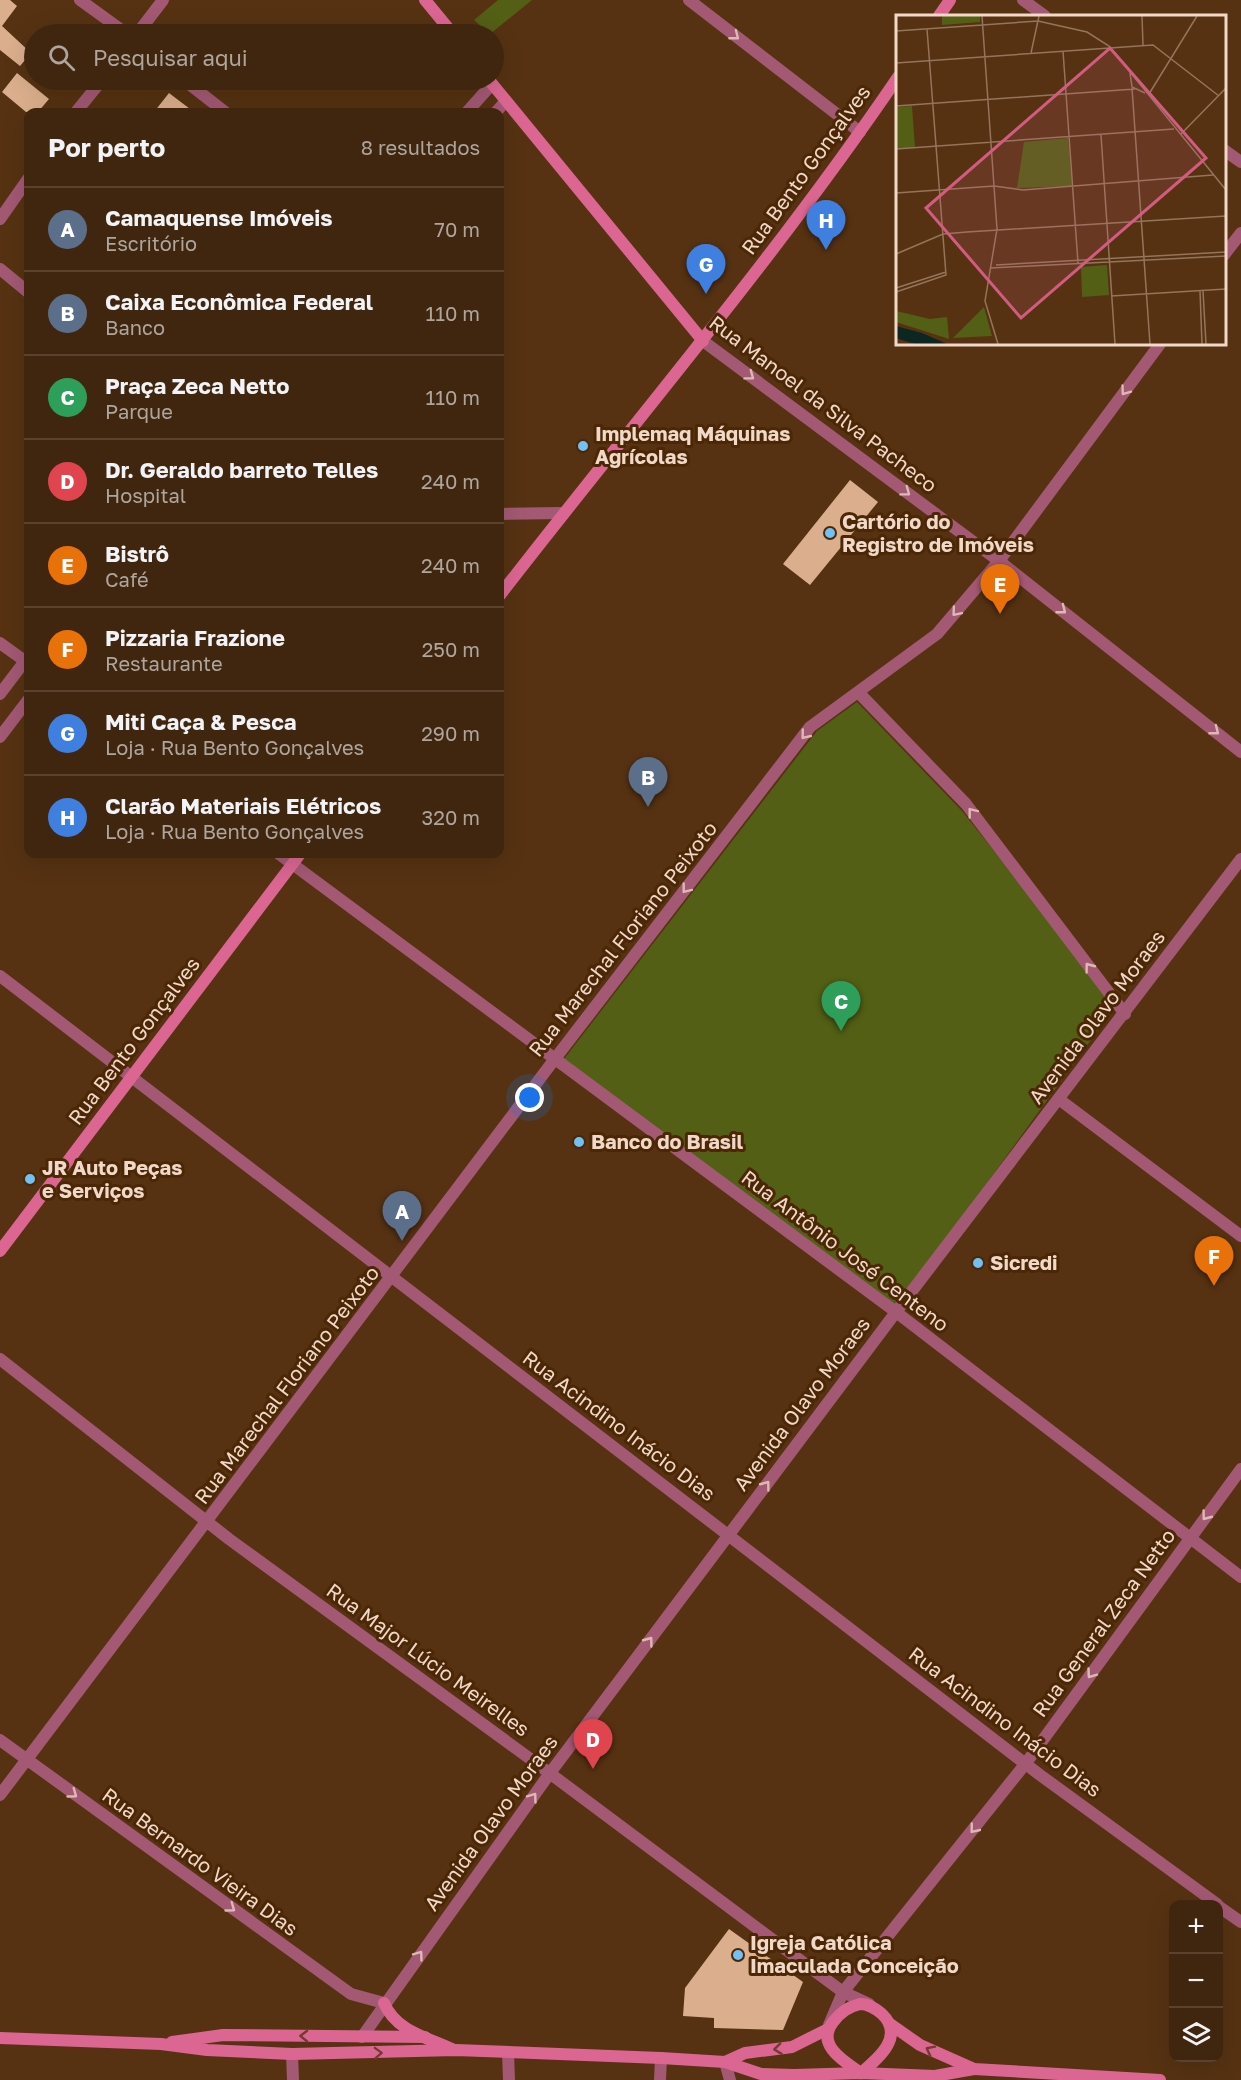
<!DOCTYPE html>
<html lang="pt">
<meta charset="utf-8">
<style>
body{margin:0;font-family:"Golos Text",sans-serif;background:#4b321c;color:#f1f3f6}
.controls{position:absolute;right:18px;bottom:18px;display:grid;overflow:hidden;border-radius:12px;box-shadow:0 6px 24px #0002}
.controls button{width:54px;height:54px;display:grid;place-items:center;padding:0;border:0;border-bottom:2px solid #59432e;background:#40260e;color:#f1f3f6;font:30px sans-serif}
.you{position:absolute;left:530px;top:1098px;width:21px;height:21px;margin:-15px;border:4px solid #fff;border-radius:50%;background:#1a73e8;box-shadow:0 0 0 9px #1a73e833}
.badge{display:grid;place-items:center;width:39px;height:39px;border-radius:50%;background:#d6ab8b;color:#fff;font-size:20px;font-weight:700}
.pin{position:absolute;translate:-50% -50px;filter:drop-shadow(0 2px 3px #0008)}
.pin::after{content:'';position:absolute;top:32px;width:21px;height:18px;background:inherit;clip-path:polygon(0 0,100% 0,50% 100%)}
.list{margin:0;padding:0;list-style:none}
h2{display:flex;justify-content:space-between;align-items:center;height:78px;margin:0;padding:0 24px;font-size:26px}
h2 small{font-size:20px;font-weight:400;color:#aea59e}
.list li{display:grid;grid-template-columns:39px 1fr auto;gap:18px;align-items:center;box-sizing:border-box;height:84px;padding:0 24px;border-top:2px solid #59432e}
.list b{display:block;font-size:22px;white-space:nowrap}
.list p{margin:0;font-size:20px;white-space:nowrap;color:#aea59e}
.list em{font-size:20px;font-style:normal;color:#aea59e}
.icon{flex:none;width:33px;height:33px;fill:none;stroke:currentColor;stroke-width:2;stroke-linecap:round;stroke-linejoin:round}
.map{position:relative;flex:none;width:1241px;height:2080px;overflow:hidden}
.search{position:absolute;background:#40260e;box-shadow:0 6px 24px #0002;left:24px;top:24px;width:480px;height:66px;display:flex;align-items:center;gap:15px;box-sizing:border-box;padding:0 21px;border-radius:33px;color:#aea59e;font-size:22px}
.panel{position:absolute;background:#40260e;box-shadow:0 6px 24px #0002;left:24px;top:108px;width:480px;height:750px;border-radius:12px}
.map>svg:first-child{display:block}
.green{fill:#535f15}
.building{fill:#dbaf8d}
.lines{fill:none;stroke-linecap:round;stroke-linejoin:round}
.minor{stroke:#a35974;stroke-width:12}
.tertiary{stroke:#a35974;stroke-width:12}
.secondary{stroke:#db6692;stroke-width:12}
.oneway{stroke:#ddb9b3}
.oneway2{stroke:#763a30}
.poi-dot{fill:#71c1f5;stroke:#4b2706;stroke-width:2}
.labels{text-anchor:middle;stroke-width:6;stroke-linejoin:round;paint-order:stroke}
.street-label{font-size:20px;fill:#f0d9c8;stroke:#4b2706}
.poi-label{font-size:20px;font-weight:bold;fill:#f0d9c8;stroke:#4b2706;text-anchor:start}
.inset-road{fill:none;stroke:#94755b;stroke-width:1.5}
.view{fill:#d25c81;fill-opacity:0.15;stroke:#d25c81;stroke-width:3}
.inset-edge{fill:none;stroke:#f0d9c8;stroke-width:3}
</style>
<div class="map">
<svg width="1241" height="2080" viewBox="0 0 1241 2080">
<rect width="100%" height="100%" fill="#563212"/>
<!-- green -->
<g class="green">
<polygon points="498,0 532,0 490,34 474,20"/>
<polygon points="857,702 962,811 1117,1004 897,1307 564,1059 817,731"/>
</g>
<!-- building -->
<g class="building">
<polygon points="0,0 10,0 17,6 2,26 31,53 20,66 0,50"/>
<polygon points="17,73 49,99 38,112 26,112 2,92"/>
<polygon points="169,93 194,112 154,112"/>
<polygon points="850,480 878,502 810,585 783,564"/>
<polygon points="729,1929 803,1982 783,2030 714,2028 714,2018 683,2016 685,1988"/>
</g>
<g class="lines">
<!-- minor -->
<g class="minor">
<polyline points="80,0 127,34"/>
<polyline points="689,0 860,132"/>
<polyline points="137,34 163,0"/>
<polyline points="184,80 225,112"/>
<polyline points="76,112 102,80"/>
<polyline points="0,219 28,179"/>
<polyline points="0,269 28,292"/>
<polyline points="500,514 563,513"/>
<polyline points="0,643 25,661"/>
<polyline points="859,693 966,804 1125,1014"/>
<polyline points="1060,1100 1241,1236"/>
<polyline points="728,1535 1040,1775 1217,1904"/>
<polyline points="0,1740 351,1994 384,2003"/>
<polyline points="1218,1906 1241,1922"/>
<polyline points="508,2053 509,2080"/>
<polyline points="660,2080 661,2058"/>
</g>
<!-- tertiary -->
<g class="tertiary">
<polyline points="1023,0 1045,16"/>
<polyline points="467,112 492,84"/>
<polyline points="496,112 506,101"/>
<polyline points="1224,150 1241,162"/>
<polyline points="1224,255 1241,233"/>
<polyline points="703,341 999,561 1241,752"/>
<polyline points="0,694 28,657"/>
<polyline points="0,737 28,700"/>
<polyline points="279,854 896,1312 1241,1577"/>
<polyline points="0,976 728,1535"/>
<polyline points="0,1359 229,1539 536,1763 820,1975 843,1992 869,2004"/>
<polyline points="0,1795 554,1060 810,727 937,634 999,561 1160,344"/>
<polyline points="829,2025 843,1992 1026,1763 1241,1469"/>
<polyline points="362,2037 550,1773 896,1312 1241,859"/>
<polyline points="292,2054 293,2080"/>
<polyline points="725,2062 730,2080"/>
</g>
<!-- secondary -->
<g class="secondary">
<polyline points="425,0 453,34"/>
<polyline points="939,16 950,0"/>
<polyline points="489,80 703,341"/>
<path d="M500,595C633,423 775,258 898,77"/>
<polyline points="0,1251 300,854"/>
<path d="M384,2003C396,2031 426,2037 452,2049"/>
<path d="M860,2004C869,2004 875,2008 882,2014C905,2036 879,2058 861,2073C845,2062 815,2045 833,2022C841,2012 848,2007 860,2004Z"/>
<polyline points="890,2024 920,2045 974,2069 1160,2080"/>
<polyline points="0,2038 161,2044 207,2050 292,2054 456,2050 661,2058 725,2062 761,2074 794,2075 861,2073 935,2076 974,2069"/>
<polyline points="172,2042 223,2035 425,2037"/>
<polyline points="725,2062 745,2053 792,2047 828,2029"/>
</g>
</g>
<!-- one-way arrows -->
<defs><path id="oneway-chevron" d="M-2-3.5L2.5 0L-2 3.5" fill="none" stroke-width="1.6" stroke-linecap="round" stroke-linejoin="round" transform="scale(1.5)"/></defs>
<g class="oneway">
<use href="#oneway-chevron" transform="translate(735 36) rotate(38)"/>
<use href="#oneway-chevron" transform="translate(750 376) rotate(37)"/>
<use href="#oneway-chevron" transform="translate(1125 391) rotate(126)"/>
<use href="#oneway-chevron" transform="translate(906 492) rotate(37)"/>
<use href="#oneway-chevron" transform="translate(1062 610) rotate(38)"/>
<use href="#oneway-chevron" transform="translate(956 612) rotate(130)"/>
<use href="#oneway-chevron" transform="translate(1215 731) rotate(38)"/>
<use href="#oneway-chevron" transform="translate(805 735) rotate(129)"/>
<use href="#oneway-chevron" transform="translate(972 812) rotate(-128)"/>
<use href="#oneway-chevron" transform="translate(686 889) rotate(128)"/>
<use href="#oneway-chevron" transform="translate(1089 967) rotate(-127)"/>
<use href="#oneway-chevron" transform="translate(766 1485) rotate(-53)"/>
<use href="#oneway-chevron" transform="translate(1206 1516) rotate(127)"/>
<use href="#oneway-chevron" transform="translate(649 1641) rotate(-53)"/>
<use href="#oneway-chevron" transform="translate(1091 1674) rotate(126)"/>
<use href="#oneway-chevron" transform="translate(73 1794) rotate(36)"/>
<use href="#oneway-chevron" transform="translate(533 1797) rotate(-54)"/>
<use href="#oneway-chevron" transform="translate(974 1829) rotate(129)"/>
<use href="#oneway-chevron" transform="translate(231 1908) rotate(36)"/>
<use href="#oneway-chevron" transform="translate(419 1955) rotate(-54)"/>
</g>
<g class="oneway2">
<use href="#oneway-chevron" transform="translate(304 2036) rotate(-179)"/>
<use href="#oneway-chevron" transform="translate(778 2049) rotate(173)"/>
<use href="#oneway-chevron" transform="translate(930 2050) rotate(-153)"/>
<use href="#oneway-chevron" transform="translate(378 2053) rotate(-2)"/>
</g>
<!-- markers -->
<g class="poi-dot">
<circle cx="583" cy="446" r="6"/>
<circle cx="830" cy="533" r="6"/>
<circle cx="579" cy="1142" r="6"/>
<circle cx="30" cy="1179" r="6"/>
<circle cx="978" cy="1263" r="6"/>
<circle cx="738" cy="1955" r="6"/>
</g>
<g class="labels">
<!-- street labels -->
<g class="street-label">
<text transform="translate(806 170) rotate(-54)" y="7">Rua Bento Gonçalves</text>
<text transform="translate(823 404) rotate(37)" y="7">Rua Manoel da Silva Pacheco</text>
<text transform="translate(623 939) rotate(-52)" y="7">Rua Marechal Floriano Peixoto</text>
<text transform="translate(1097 1017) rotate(-53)" y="7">Avenida Olavo Moraes</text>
<text transform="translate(134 1041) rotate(-53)" y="7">Rua Bento Gonçalves</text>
<text transform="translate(845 1251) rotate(37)" y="7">Rua Antônio José Centeno</text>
<text transform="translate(287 1385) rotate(-53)" y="7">Rua Marechal Floriano Peixoto</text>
<text transform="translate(802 1404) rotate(-53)" y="7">Avenida Olavo Moraes</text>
<text transform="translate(619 1426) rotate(37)" y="7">Rua Acindino Inácio Dias</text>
<text transform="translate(1104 1623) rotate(-54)" y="7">Rua General Zeca Netto</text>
<text transform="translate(428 1660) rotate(36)" y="7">Rua Major Lúcio Meirelles</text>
<text transform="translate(1005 1722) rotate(37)" y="7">Rua Acindino Inácio Dias</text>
<text transform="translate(491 1823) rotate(-54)" y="7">Avenida Olavo Moraes</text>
<text transform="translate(200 1862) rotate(36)" y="7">Rua Bernardo Vieira Dias</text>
</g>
<!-- poi labels -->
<g class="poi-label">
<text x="595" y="441">Implemaq Máquinas<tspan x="595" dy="23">Agrícolas</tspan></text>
<text x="842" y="529">Cartório do<tspan x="842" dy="23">Registro de Imóveis</tspan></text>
<text x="591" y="1149">Banco do Brasil</text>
<text x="42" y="1175">JR Auto Peças<tspan x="42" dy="23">e Serviços</tspan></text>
<text x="990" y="1270">Sicredi</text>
<text x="750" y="1950">Igreja Católica<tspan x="750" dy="23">Imaculada Conceição</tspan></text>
</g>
</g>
<!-- overview -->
<g transform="translate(896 15)">
<rect width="330" height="330" fill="#563212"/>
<path d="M46,1H84V7L46,10ZM16,91L19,133L0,134V92ZM172,123L176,171L121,173L128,127ZM211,250L213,280L186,282L185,252ZM88,292L96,321L57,323ZM0,296L34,304L51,302L53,324L0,307Z" fill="#535f15"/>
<path d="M0,311L26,318L51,329H19L0,323Z" fill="#0c2621"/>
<path class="inset-road" d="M86,1L101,214M246,1L247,30M0,16L142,6L191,17L213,31L330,175M167,36L182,248M135,38L143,1M0,48L257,30L323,81M234,58L236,72L249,78M236,73L254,329M253,79L301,1M0,91L239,74M285,119L330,73M205,120L219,329M0,134L278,114M0,178L98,171L127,175L317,160M101,214L89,286L102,329M0,239L47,219L71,217L330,201M100,250L330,237M95,253L330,241M0,273L50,257M304,276L306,329M307,276L310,329M0,277L50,260L31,14M215,281L330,274"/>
<path class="view" d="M214,33L310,143L125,303L30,193Z"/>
<rect width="330" height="330" class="inset-edge"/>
</g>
</svg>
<div class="controls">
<button>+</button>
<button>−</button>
<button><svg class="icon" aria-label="layers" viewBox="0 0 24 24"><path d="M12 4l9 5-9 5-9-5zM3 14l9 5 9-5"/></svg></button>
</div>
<div class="you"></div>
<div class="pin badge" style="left:402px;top:1241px;background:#5c6f8a">A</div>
<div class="pin badge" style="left:648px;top:807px;background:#5c6f8a">B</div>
<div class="pin badge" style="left:841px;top:1031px;background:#2e9e5b">C</div>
<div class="pin badge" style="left:593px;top:1769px;background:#e0444e">D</div>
<div class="pin badge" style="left:1000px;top:614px;background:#e8710a">E</div>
<div class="pin badge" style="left:1214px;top:1286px;background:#e8710a">F</div>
<div class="pin badge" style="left:706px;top:294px;background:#3f7fe0">G</div>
<div class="pin badge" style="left:826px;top:250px;background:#3f7fe0">H</div>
<div class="search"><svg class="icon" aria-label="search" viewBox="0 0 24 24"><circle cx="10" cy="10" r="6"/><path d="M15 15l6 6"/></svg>Pesquisar aqui</div>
<section class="panel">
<h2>Por perto<small>8 resultados</small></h2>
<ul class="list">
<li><span class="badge" style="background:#5c6f8a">A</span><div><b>Camaquense Imóveis</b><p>Escritório</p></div><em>70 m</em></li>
<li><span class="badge" style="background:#5c6f8a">B</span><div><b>Caixa Econômica Federal</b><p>Banco</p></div><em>110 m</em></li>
<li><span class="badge" style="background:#2e9e5b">C</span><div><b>Praça Zeca Netto</b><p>Parque</p></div><em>110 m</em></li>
<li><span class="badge" style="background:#e0444e">D</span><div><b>Dr. Geraldo barreto Telles</b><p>Hospital</p></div><em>240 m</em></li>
<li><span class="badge" style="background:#e8710a">E</span><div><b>Bistrô</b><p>Café</p></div><em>240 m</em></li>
<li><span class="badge" style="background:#e8710a">F</span><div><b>Pizzaria Frazione</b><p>Restaurante</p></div><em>250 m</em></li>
<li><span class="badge" style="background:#3f7fe0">G</span><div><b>Miti Caça &amp; Pesca</b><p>Loja · Rua Bento Gonçalves</p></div><em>290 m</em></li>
<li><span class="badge" style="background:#3f7fe0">H</span><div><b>Clarão Materiais Elétricos</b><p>Loja · Rua Bento Gonçalves</p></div><em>320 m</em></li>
</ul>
</section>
</div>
